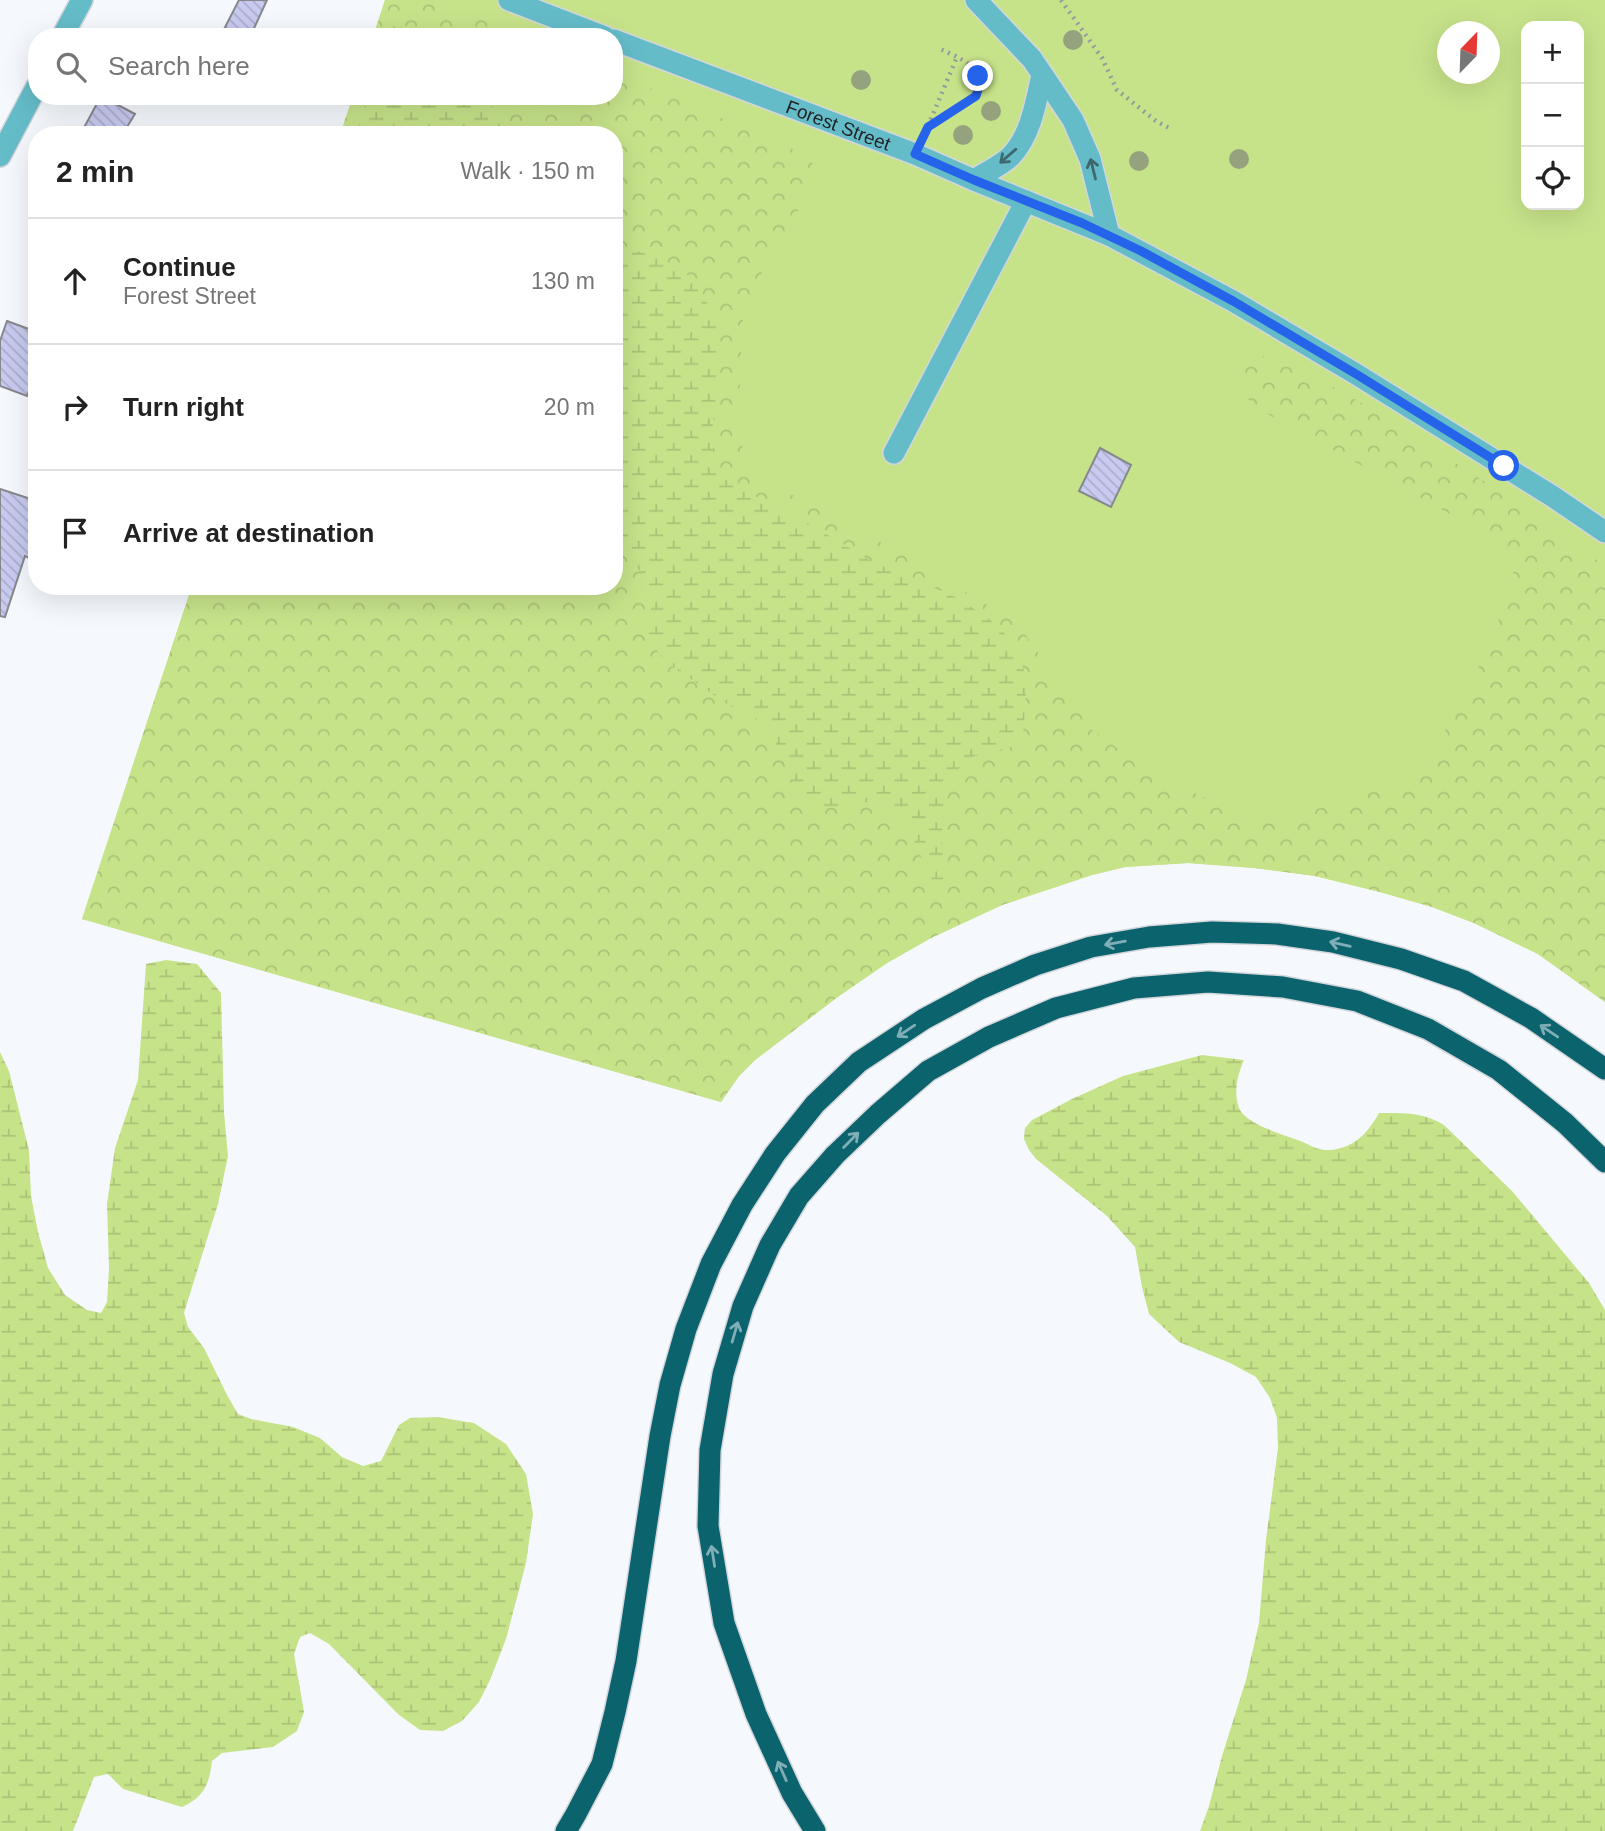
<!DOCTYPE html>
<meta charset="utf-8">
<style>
body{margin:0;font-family:Helvetica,sans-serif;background:#f2f2f2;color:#222}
.controls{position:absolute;right:21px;top:21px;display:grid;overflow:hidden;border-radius:14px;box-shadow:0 7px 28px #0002}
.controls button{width:63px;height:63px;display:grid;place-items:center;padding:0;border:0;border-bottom:2px solid #e0e0e0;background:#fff;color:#222;font:35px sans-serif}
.compass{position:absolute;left:1437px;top:21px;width:63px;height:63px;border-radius:50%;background:#fff;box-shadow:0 7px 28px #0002;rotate:23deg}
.stop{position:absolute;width:21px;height:21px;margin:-16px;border:5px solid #2563eb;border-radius:50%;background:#fff}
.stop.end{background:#2563eb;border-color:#fff;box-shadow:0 2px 7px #0008}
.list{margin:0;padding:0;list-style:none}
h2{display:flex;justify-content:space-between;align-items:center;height:91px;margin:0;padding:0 28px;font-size:30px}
h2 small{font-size:23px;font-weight:400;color:#767676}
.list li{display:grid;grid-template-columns:46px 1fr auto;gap:21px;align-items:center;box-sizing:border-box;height:126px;padding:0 28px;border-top:2px solid #e0e0e0}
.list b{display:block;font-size:26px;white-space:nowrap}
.list p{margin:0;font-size:23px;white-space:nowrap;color:#767676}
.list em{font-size:23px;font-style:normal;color:#767676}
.icon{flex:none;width:38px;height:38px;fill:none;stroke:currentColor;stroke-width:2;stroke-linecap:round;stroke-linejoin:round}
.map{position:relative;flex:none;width:1605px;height:1831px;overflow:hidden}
.search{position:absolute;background:#fff;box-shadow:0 7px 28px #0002;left:28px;top:28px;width:595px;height:77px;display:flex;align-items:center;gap:18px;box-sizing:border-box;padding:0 24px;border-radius:28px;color:#767676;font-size:26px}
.panel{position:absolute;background:#fff;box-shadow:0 7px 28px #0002;left:28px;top:126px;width:595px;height:469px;border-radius:28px}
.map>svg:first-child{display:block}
</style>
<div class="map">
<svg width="1605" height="1831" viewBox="0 0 1605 1831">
<defs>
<pattern id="forest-crowns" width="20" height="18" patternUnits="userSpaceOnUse" patternTransform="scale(1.75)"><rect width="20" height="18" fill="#c7e38a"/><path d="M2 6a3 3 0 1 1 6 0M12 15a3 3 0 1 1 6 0" fill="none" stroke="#abc277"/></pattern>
<pattern id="wetland-marsh" width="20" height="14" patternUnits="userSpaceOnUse" patternTransform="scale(1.75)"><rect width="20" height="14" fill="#c7e38a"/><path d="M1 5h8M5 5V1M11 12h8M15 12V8" fill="none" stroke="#abc277"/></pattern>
<pattern id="building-back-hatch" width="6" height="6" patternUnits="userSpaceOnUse" patternTransform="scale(1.75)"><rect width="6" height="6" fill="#c8caf0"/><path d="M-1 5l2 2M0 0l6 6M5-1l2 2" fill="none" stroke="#acadce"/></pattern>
</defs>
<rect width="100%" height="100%" fill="#f5f9fd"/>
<path fill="#c7e38a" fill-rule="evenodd" d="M 385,0 L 1605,0 L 1605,1002 L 1538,954 L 1474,923 L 1432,907 L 1380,892 L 1315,876 L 1254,868 L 1188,863 L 1125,867 L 1092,875 L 1002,905 L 931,938 L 887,963 L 839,996 L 755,1060 L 739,1076 L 721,1102 L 82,919 L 192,586 L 614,586 L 614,135 L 340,135 L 353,96 L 614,96 L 614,37 L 373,37 ZM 1526,26 L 1579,26 L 1579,205 L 1526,205 ZM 1448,32 L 1490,32 L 1490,74 L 1448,74 Z"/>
<path fill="url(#forest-crowns)" d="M 385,0 L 431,0 L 525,37 L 434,37 L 417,29 L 386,34 L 387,37 L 373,37 Z
M 614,73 L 767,137 L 809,157 L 816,171 L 799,209 L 759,278 L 744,310 L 741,338 L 741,371 L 736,428 L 746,457 L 762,479 L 903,554 L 1017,623 L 1057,679 L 1090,728 L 1153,775 L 1242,814 L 1272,819 L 1329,806 L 1413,778 L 1435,750 L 1491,642 L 1512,581 L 1515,560 L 1499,541 L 1253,406 L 1230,370 L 1245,351 L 1293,364 L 1372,409 L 1533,513 L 1605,566 L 1605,1002 L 1538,954 L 1474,923 L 1432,907 L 1380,892 L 1315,876 L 1254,868 L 1188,863 L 1125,867 L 1092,875 L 1002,905 L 931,938 L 887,963 L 839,996 L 755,1060 L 739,1076 L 721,1102 L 82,919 L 192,586 L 614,586 L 614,540 L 636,565 L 649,587 L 651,608 L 646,630 L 658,652 L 669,664 L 686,677 L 730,706 L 754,716 L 765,727 L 783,754 L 790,778 L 864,803 L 875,801 L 894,812 L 908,827 L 932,880 L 940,892 L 945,879 L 941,841 L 945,794 L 956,772 L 967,758 L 1014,746 L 1014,644 L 999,627 L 984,615 L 955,597 L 871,561 L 801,519 L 730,484 L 717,469 L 713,453 L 712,432 L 719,370 L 646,254 L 614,244 L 614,135 L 504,135 L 488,96 L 614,96 Z
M 353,96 L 368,96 L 356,135 L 340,135 Z"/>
<path fill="url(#wetland-marsh)" d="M 396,24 L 417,29 L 434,37 L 387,37 L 386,34 Z
M 368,96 L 488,96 L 504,135 L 356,135 Z
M 614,244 L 646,254 L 685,272 L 703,295 L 717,323 L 719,370 L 712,432 L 713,453 L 717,469 L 730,484 L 801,519 L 871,561 L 955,597 L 984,615 L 999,627 L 1014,644 L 1023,664 L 1026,694 L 1023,735 L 1014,746 L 968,758 L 956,772 L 945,794 L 941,841 L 945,879 L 939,893 L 932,880 L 908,827 L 894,812 L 875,801 L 822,809 L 812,804 L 802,796 L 790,778 L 783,754 L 765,727 L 754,716 L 730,706 L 669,664 L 650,642 L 646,629 L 651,608 L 649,587 L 636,565 L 614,540 Z
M 166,960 L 197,964 L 221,993 L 224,1112 L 228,1156 L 218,1204 L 184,1313 L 188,1327 L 204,1348 L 227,1395 L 238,1414 L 251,1419 L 293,1427 L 320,1438 L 342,1457 L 363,1466 L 381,1461 L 399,1425 L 410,1418 L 437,1417 L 474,1423 L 506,1444 L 526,1474 L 533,1514 L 526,1563 L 506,1639 L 490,1680 L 479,1702 L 462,1721 L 443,1731 L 420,1730 L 399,1715 L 329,1644 L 310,1633 L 300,1637 L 294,1654 L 304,1712 L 297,1731 L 273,1747 L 222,1753 L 212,1761 C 209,1785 204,1797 182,1807 L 123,1789 L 108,1774 L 94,1777 L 73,1831 L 0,1831 L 0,1052 L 9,1071 L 29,1150 L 31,1196 L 38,1232 L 48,1268 L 65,1295 L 87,1310 L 101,1313 L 107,1302 L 109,1268 L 107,1204 L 115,1148 L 138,1080 L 146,964 Z
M 1202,1055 L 1244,1060 C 1238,1073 1233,1093 1239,1108 C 1247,1126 1287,1135 1305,1143 C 1310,1145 1314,1148 1320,1149 C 1325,1151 1335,1150 1341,1148 C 1359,1143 1370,1129 1379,1113 C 1402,1113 1424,1112 1444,1125 L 1512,1191 L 1589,1283 L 1605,1310 L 1605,1831 L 1200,1831 L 1209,1806 L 1222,1756 L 1246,1680 L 1259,1623 L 1266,1540 L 1278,1448 L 1277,1418 L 1270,1398 L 1256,1377 L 1230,1363 L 1179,1342 L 1149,1314 L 1142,1287 L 1135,1247 L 1107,1216 L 1036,1159 L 1029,1150 L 1024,1139 L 1025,1128 L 1032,1120 L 1072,1099 L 1123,1076 Z"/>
<path fill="url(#building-back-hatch)" stroke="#87888c" stroke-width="2" d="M 239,0 L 267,0 L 250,37 L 220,37 Z
M 101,96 L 135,114 L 122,135 L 80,135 Z
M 7,321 L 37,332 L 37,369 L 27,396 L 0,386 L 0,341 Z
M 1100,448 L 1131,465 L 1111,507 L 1079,491 Z
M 0,489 L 37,501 L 37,541 L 31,559 L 25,556 L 5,617 L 0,616 Z"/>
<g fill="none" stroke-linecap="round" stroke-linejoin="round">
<g stroke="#d3d6da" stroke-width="24">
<g id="minor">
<path d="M 509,0 L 605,37"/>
<path d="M 976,0 L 1032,59 L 1073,120 L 1090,159 L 1109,235"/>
<path d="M 62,37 L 82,0"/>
<path id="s1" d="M 614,40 L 915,154 L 974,180 L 1109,235 L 1233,301 L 1356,374 L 1552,496 L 1605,532"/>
<path d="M 0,156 L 37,86"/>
<path d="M 974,180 C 986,172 1001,166 1011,156 C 1031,135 1036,102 1042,75"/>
<path d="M 894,453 L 1026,201"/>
</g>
</g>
<g stroke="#d3d6da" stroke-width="24">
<path id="highway" d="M 566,1831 L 576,1814 L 602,1764 L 615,1712 L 626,1661 L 660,1436 L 670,1385 L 686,1329 L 711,1264 L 742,1205 L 775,1154 L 815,1104 L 859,1062 L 924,1019 L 982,988 L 1035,965 L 1091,947 L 1149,937 L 1212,932 L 1277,934 L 1333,942 L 1401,959 L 1464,981 L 1531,1018 L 1605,1069
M 815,1831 L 792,1793 L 756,1714 L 724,1623 L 708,1526 L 710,1450 L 723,1374 L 743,1306 L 770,1245 L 799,1196 L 835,1155 L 878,1114 L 928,1071 L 989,1037 L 1056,1008 L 1134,988 L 1208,982 L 1283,987 L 1357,1001 L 1428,1029 L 1499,1070 L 1565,1123 L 1605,1162"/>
</g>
<path stroke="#979a9d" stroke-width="4.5" stroke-dasharray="2 5" stroke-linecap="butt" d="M 1061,0 L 1102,58 L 1117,90 L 1156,121 L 1171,129
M 928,126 L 957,57
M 926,131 L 928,127 L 976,96 C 989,69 960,58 940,49"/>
<use href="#minor" stroke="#65bcc9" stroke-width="21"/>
<use href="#highway" stroke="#0b636e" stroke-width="21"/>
</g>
<g fill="#96a27d">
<circle cx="1073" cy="40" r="10"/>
<circle cx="861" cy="80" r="10"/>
<circle cx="991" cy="111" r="10"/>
<circle cx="963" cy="135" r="10"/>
<circle cx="1239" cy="159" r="10"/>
<circle cx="1139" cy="161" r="10"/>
</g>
<defs><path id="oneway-shaft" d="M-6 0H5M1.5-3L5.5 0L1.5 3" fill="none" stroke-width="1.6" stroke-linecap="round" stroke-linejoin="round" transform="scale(1.75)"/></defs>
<g stroke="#3f676e">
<use href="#oneway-shaft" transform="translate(1008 156) rotate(139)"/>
<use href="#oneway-shaft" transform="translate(1093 169) rotate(-104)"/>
</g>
<g stroke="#80aeb6">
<use href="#oneway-shaft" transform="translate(1115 943) rotate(170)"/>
<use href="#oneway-shaft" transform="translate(1340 944) rotate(-167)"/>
<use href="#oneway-shaft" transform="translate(906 1031) rotate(146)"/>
<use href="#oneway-shaft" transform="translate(1549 1031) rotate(-146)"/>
<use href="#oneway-shaft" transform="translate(851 1140) rotate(-45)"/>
<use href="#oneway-shaft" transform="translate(735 1332) rotate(-74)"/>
<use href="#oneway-shaft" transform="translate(713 1556) rotate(-99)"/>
<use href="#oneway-shaft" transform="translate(782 1771) rotate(-114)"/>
</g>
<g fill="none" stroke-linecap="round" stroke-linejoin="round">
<path stroke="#2563eb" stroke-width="9" d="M 978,76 L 980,83 L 976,96 L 928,127 L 915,154 L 974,180 L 1082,223 L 1141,251 L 1233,301 L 1356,374 L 1504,466"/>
</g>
<g text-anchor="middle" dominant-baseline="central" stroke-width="5" stroke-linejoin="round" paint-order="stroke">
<g font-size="19" fill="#202123" stroke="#f5f9fd">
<text stroke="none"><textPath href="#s1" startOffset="240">Forest Street</textPath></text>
</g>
</g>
</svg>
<div class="controls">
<button>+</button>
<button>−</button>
<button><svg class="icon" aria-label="locate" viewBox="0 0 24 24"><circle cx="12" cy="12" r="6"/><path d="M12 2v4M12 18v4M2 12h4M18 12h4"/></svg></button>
</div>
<svg class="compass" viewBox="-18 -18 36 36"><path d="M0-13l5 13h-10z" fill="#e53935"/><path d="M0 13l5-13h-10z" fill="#767676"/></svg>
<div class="stop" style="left:1504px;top:466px"></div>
<div class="stop end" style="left:978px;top:76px"></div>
<div class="search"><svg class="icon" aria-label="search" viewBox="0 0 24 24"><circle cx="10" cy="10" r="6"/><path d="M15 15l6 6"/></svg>Search here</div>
<section class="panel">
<h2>2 min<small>Walk · 150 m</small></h2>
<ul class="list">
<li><svg class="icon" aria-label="ahead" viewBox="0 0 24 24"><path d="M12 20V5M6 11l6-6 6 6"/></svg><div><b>Continue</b><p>Forest Street</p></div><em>130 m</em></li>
<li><svg class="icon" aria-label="right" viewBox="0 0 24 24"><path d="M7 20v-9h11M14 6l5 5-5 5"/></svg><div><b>Turn right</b></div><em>20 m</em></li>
<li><svg class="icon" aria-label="arrive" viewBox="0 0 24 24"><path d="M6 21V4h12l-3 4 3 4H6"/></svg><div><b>Arrive at destination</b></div></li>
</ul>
</section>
</div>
